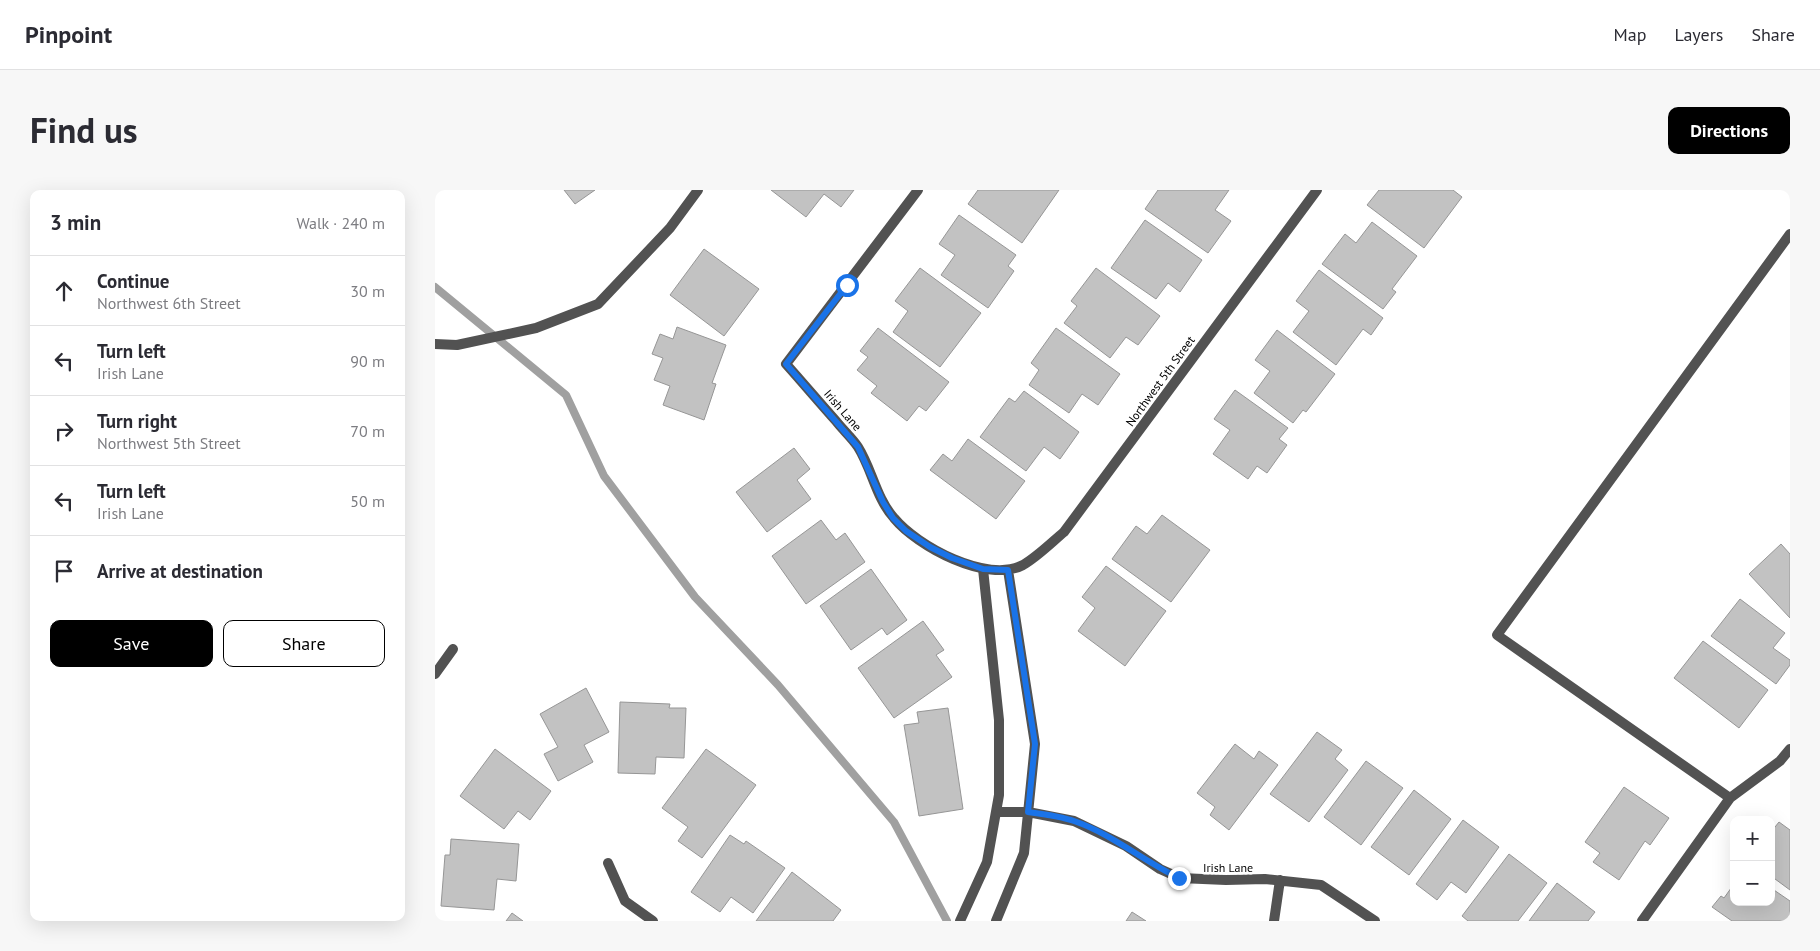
<!DOCTYPE html>
<meta charset="utf-8">
<style>
body{margin:0;font-family:"PT Sans",sans-serif;background:#f7f7f7;color:#2b2b33}
.controls{position:absolute;right:15px;bottom:15px;display:grid;overflow:hidden;border-radius:10px;box-shadow:0 5px 20px #0002}
.controls button{width:45px;height:45px;display:grid;place-items:center;padding:0;border:0;border-bottom:1px solid #e1e1e2;background:#fff;color:#2b2b33;font:25px sans-serif}
.stop{position:absolute;width:15px;height:15px;margin:-11px;border:4px solid #1a73e8;border-radius:50%;background:#fff}
.stop.end{background:#1a73e8;border-color:#fff;box-shadow:0 1px 5px #0008}
.list{margin:0;padding:0;list-style:none}
h2{display:flex;justify-content:space-between;align-items:center;height:65px;margin:0;padding:0 20px;font-size:21px}
h2 small{font-size:16px;font-weight:400;color:#7c7c81}
.list li{display:grid;grid-template-columns:32px 1fr auto;gap:15px;align-items:center;box-sizing:border-box;height:70px;padding:0 20px;border-top:1px solid #e1e1e2}
.list b{display:block;font-size:19px;white-space:nowrap}
.list p{margin:0;font-size:16px;white-space:nowrap;color:#7c7c81}
.list em{font-size:16px;font-style:normal;color:#7c7c81}
.actions{display:flex;gap:10px;padding:15px 20px}
.actions a{flex:1;padding:11px 0;border:1px solid #000;border-radius:10px;text-align:center;font-size:18px;color:#000}
.actions .main{background:#000;color:#fff}
.icon{flex:none;width:28px;height:28px;fill:none;stroke:currentColor;stroke-width:2;stroke-linecap:round;stroke-linejoin:round}
.map{position:relative;flex:none;width:1355px;height:731px;overflow:hidden;border-radius:10px}
header{display:flex;align-items:center;gap:30px;box-sizing:border-box;height:70px;padding:0 25px;background:#fff;border-bottom:1px solid #e1e1e2}
header strong{font-size:24px}
nav{display:flex;gap:28px;margin-inline-start:auto;font-size:18px}
.intro{display:flex;align-items:center;justify-content:space-between;box-sizing:border-box;height:120px;padding:0 30px}
h1{margin:0;font-size:35px}
.button{padding:12px 22px;border-radius:10px;background:#000;color:#fff;font-size:18px;font-weight:700}
main{display:flex;gap:30px;padding:0 30px}
aside{flex:1;background:#fff;border-radius:10px;box-shadow:0 5px 20px #0002}
.map>svg:first-child{display:block}
</style>
<header>
<strong>Pinpoint</strong>
<nav><a>Map</a><a>Layers</a><a>Share</a></nav>
</header>
<div class="intro"><h1>Find us</h1><a class="button">Directions</a></div>
<main>
<aside>
<h2>3 min<small>Walk · 240 m</small></h2>
<ul class="list">
<li><svg class="icon" aria-label="ahead" viewBox="0 0 24 24"><path d="M12 20V5M6 11l6-6 6 6"/></svg><div><b>Continue</b><p>Northwest 6th Street</p></div><em>30 m</em></li>
<li><svg class="icon" aria-label="left" viewBox="0 0 24 24"><path d="M17 20v-9H6M10 6l-5 5 5 5"/></svg><div><b>Turn left</b><p>Irish Lane</p></div><em>90 m</em></li>
<li><svg class="icon" aria-label="right" viewBox="0 0 24 24"><path d="M7 20v-9h11M14 6l5 5-5 5"/></svg><div><b>Turn right</b><p>Northwest 5th Street</p></div><em>70 m</em></li>
<li><svg class="icon" aria-label="left" viewBox="0 0 24 24"><path d="M17 20v-9H6M10 6l-5 5 5 5"/></svg><div><b>Turn left</b><p>Irish Lane</p></div><em>50 m</em></li>
<li><svg class="icon" aria-label="arrive" viewBox="0 0 24 24"><path d="M6 21V4h12l-3 4 3 4H6"/></svg><div><b>Arrive at destination</b></div></li>
</ul>
<div class="actions"><a class="main">Save</a><a>Share</a></div>
</aside>
<div class="map">
<svg width="1355" height="731" viewBox="0 0 1355 731">
<rect width="100%" height="100%" fill="#fff"/>
<g fill="none" stroke-linecap="round" stroke-linejoin="round">
<path stroke="#a0a0a0" stroke-width="8" d="M 0,97 L 131,205 L 169,286 L 260,407 L 343,495 L 459,632 L 512,731"/>
</g>
<path fill="#c2c2c2" stroke="#969696" d="M 129,0 L 160,0 L 140,14 Z
M 336,0 L 419,0 L 406,17 L 389,4 L 371,27 Z
M 543,0 L 624,0 L 587,53 L 533,14 Z
M 723,0 L 794,0 L 780,20 L 796,31 L 773,63 L 710,19 Z
M 944,0 L 1018,0 L 1027,7 L 989,58 L 932,15 Z
M 524,25 L 581,65 L 573,76 L 579,81 L 553,118 L 506,85 L 520,65 L 504,54 Z
M 710,30 L 767,70 L 745,102 L 733,93 L 721,109 L 676,78 Z
M 937,32 L 982,66 L 957,99 L 961,102 L 948,119 L 887,74 L 910,44 L 921,53 Z
M 269,59 L 324,99 L 289,146 L 235,105 Z
M 485,78 L 546,123 L 505,177 L 458,142 L 473,121 L 460,111 Z
M 661,78 L 725,126 L 703,155 L 691,147 L 675,168 L 629,133 L 642,116 L 636,111 Z
M 884,80 L 948,128 L 936,145 L 928,139 L 901,175 L 858,142 L 874,121 L 861,111 Z
M 242,137 L 291,155 L 277,193 L 281,194 L 269,230 L 228,215 L 235,196 L 219,190 L 228,168 L 217,164 L 225,144 L 238,149 Z
M 443,138 L 514,192 L 491,221 L 484,216 L 472,231 L 436,203 L 442,196 L 422,180 L 433,167 L 425,161 Z
M 621,138 L 685,184 L 663,215 L 647,204 L 634,223 L 594,195 L 604,180 L 596,173 Z
M 842,140 L 900,184 L 871,222 L 868,220 L 858,233 L 819,203 L 835,181 L 820,170 Z
M 800,200 L 853,238 L 844,249 L 852,255 L 832,283 L 822,276 L 813,289 L 778,264 L 795,240 L 779,229 Z
M 589,201 L 644,242 L 625,269 L 609,257 L 591,281 L 545,247 L 574,208 L 580,212 Z
M 533,249 L 590,291 L 561,329 L 495,280 L 508,264 L 517,271 Z
M 359,258 L 375,279 L 362,290 L 376,309 L 332,342 L 301,302 Z
M 727,325 L 775,360 L 736,412 L 677,369 L 701,336 L 712,344 Z
M 386,330 L 401,350 L 410,343 L 430,372 L 371,414 L 337,366 Z
M 1346,354 L 1355,364 L 1355,428 L 1314,384 Z
M 671,376 L 731,421 L 690,476 L 643,441 L 660,418 L 647,407 Z
M 436,379 L 472,430 L 452,445 L 447,438 L 416,460 L 385,416 Z
M 1305,409 L 1350,443 L 1338,458 L 1355,470 L 1355,475 L 1341,494 L 1276,446 Z
M 488,431 L 509,460 L 501,465 L 517,487 L 459,528 L 423,478 Z
M 1268,451 L 1333,500 L 1304,538 L 1239,488 Z
M 151,498 L 174,542 L 149,555 L 158,572 L 123,591 L 109,564 L 123,557 L 105,524 Z
M 185,512 L 235,514 L 234,518 L 251,518 L 249,568 L 221,567 L 220,584 L 183,583 Z
M 513,518 L 528,619 L 484,626 L 469,535 L 484,533 L 482,522 Z
M 882,542 L 907,560 L 900,569 L 913,580 L 874,632 L 835,604 Z
M 800,554 L 819,569 L 824,561 L 843,575 L 794,640 L 775,625 L 780,617 L 762,603 Z
M 60,559 L 116,601 L 95,630 L 83,621 L 69,639 L 25,606 Z
M 271,559 L 321,595 L 267,668 L 243,651 L 253,637 L 227,618 Z
M 931,571 L 968,598 L 926,655 L 889,627 Z
M 1189,597 L 1234,628 L 1215,655 L 1210,651 L 1184,690 L 1158,672 L 1165,663 L 1150,652 Z
M 979,600 L 1016,629 L 974,685 L 936,657 Z
M 1028,630 L 1064,657 L 1031,703 L 1016,692 L 1002,710 L 981,694 Z
M 1344,632 L 1355,640 L 1355,700 L 1336,686 L 1336,642 Z
M 295,645 L 309,654 L 311,651 L 350,678 L 318,723 L 296,707 L 285,722 L 256,702 Z
M 16,649 L 84,654 L 81,691 L 62,689 L 59,720 L 6,716 L 10,665 L 15,665 Z
M 1074,664 L 1112,693 L 1083,731 L 1033,731 L 1027,726 Z
M 357,682 L 406,720 L 398,731 L 321,731 Z
M 1122,693 L 1160,722 L 1153,731 L 1094,731 Z
M 1299,694 L 1299,712 L 1336,712 L 1336,698 L 1355,711 L 1355,731 L 1297,731 L 1277,717 L 1286,706 L 1289,708 Z
M 697,722 L 711,731 L 691,731 Z
M 77,723 L 88,731 L 71,731 Z"/>
<g fill="none" stroke-linecap="round" stroke-linejoin="round">
<path stroke="#525252" stroke-width="10" d="M 0,154 L 22,155 L 101,138 L 163,114 L 235,38 L 263,0"/>
<path stroke="#525252" stroke-width="10" d="M 483,0 L 351,174 C 368,193 384,212 401,231 C 408,240 417,248 423,257 C 437,279 441,308 459,328 C 482,356 552,394 588,375 C 602,367 616,353 629,342 L 882,0
M 0,484 L 18,459
M 1295,608 L 1062,445 L 1355,44
M 561,622 L 593,622 L 639,631 L 691,656 L 725,679 L 745,688 L 791,690 L 830,689 L 886,695 L 940,731
M 173,673 L 190,711 L 218,731
M 525,731 L 552,672 L 564,605 L 564,530 L 548,379
M 561,731 L 589,663 L 600,554 L 573,380
M 839,731 L 845,690
M 1207,731 L 1295,608 L 1345,571 L 1355,559"/>
</g>
<g fill="none" stroke-linecap="round" stroke-linejoin="round">
<path stroke="#1a73e8" stroke-width="6" d="M 412,95 L 351,174 L 423,257 L 448,312 L 458,328 L 471,341 L 495,357 L 517,368 L 548,379 L 573,380 L 600,554 L 593,622 C 608,624 625,626 639,631 C 677,644 708,671 744,688"/>
</g>
<g text-anchor="middle" dominant-baseline="central" stroke-width="5" stroke-linejoin="round" paint-order="stroke">
<g font-size="12" fill="#000" stroke="#fff">
<text transform="translate(725 191) rotate(-54)">Northwest 5th Street</text>
<text transform="translate(408 220) rotate(49)">Irish Lane</text>
<text x="793" y="677">Irish Lane</text>
</g>
</g>
</svg>
<div class="controls">
<button>+</button>
<button>−</button>
</div>
<div class="stop" style="left:412px;top:95px"></div>
<div class="stop end" style="left:744px;top:688px"></div>
</div>
</main>
